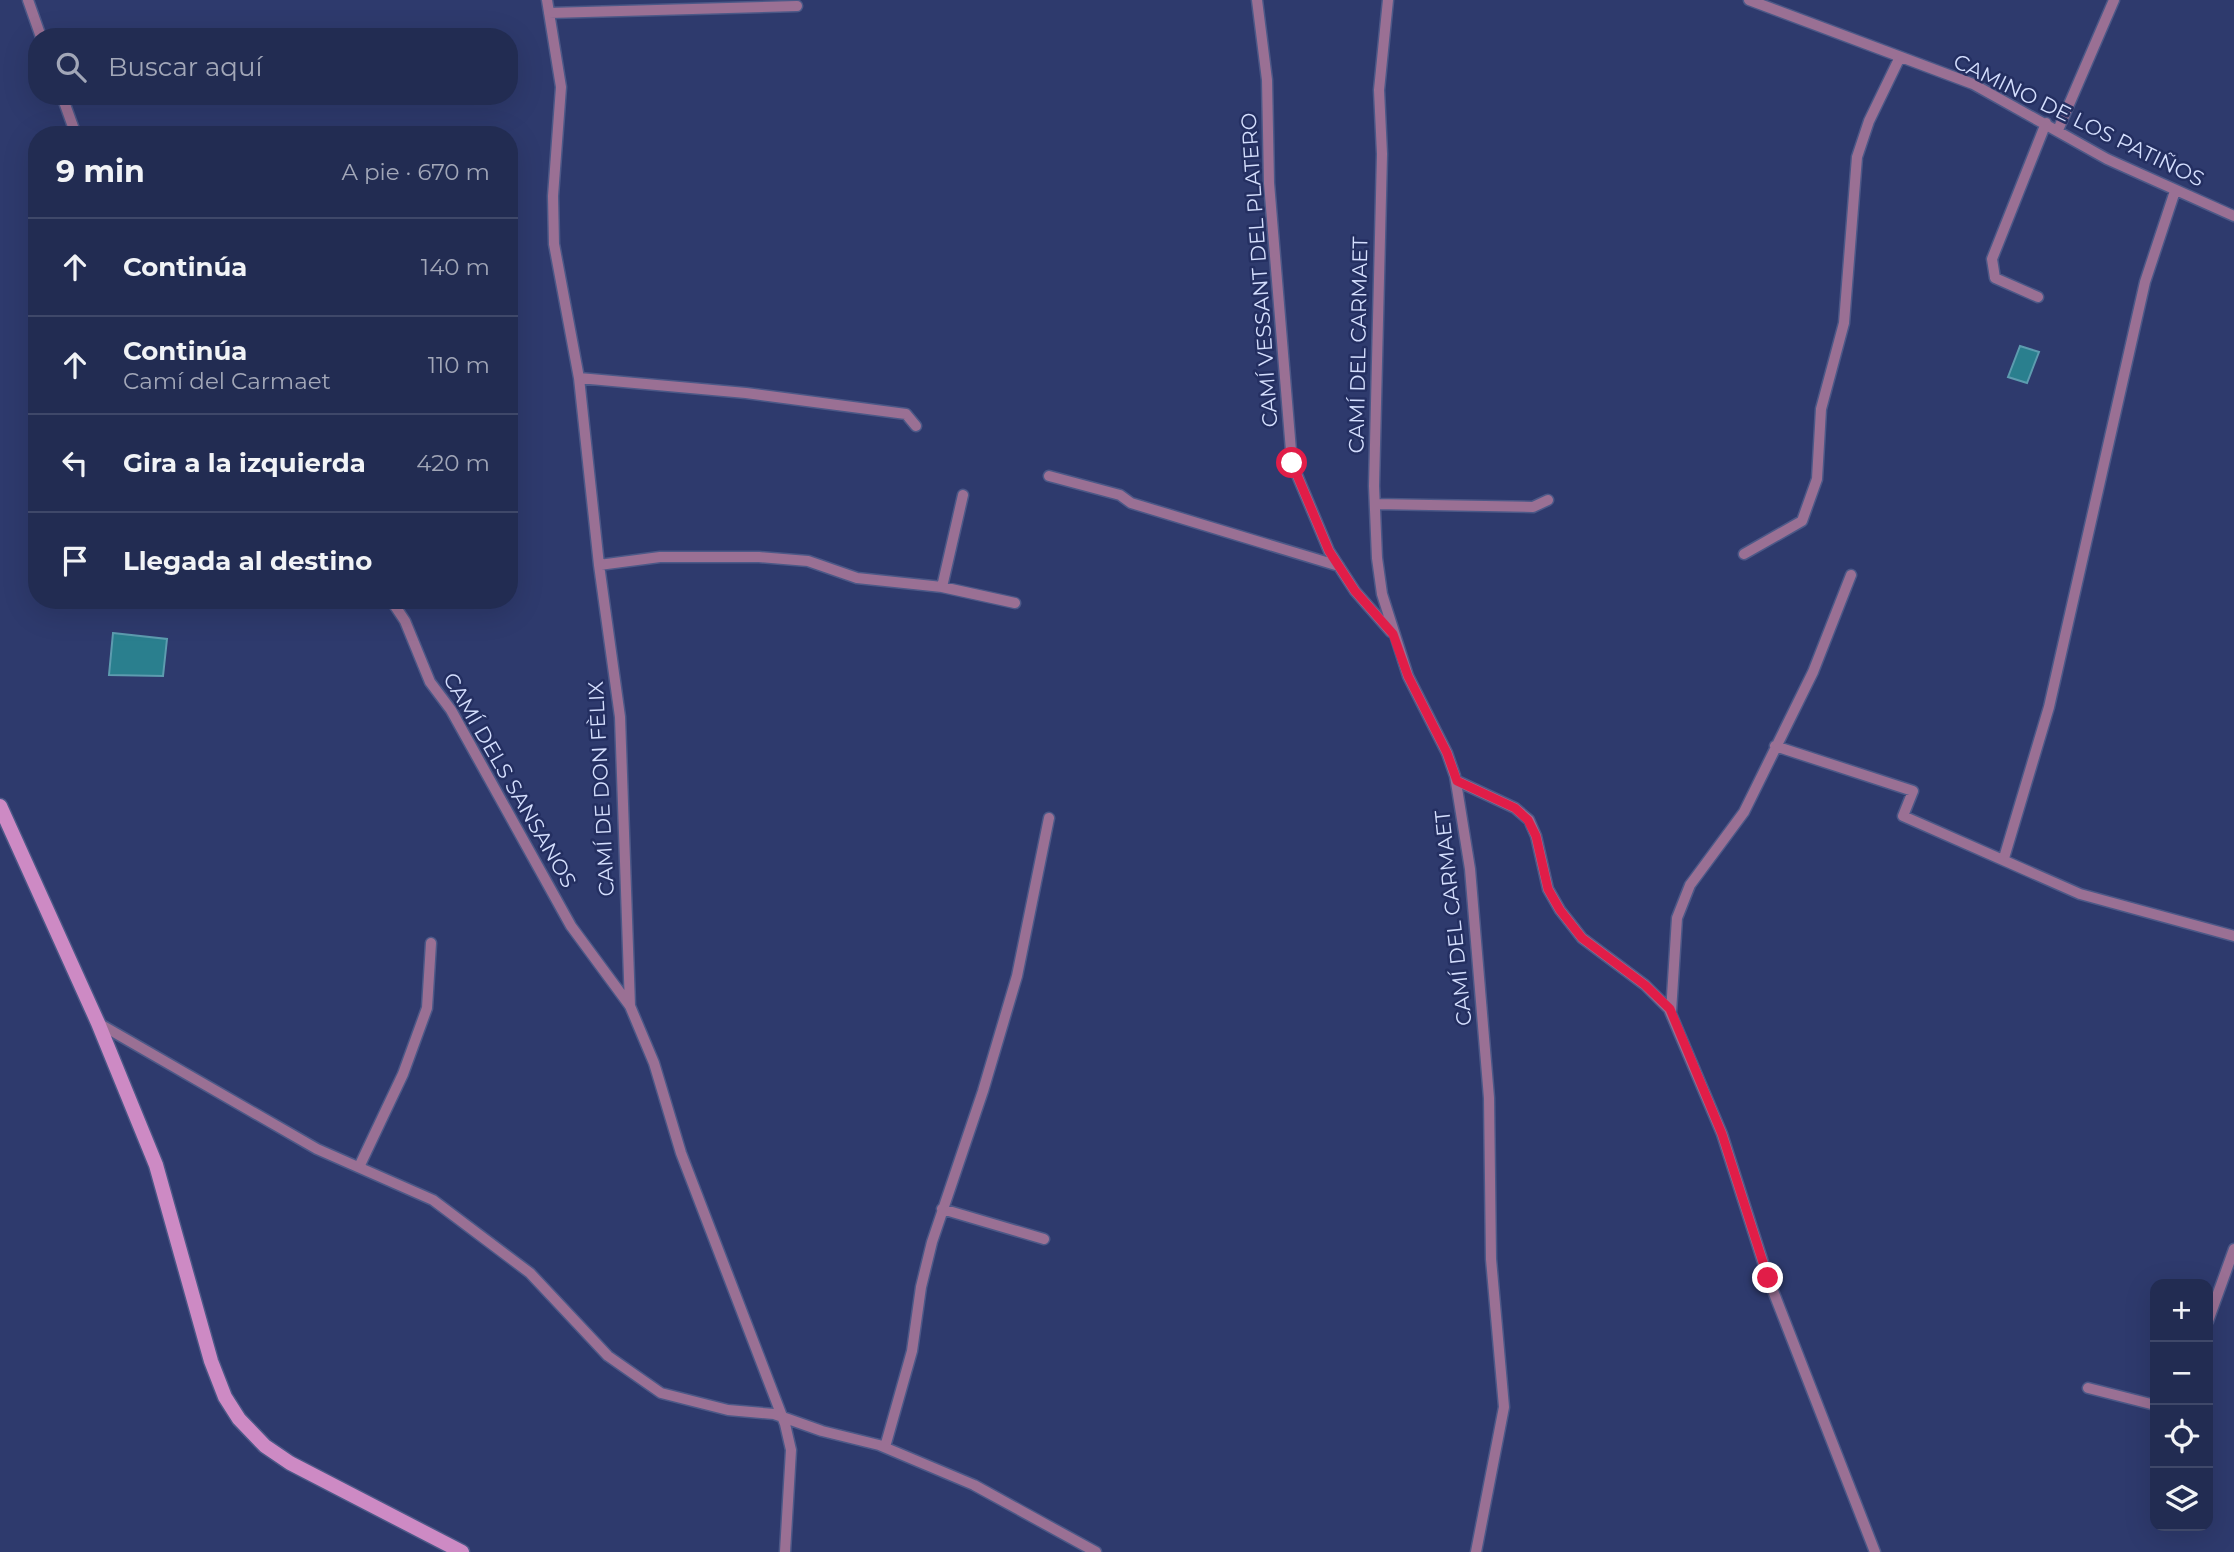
<!DOCTYPE html>
<html lang="es">
<meta charset="utf-8">
<style>
body{margin:0;font-family:Montserrat,sans-serif;background:#2e385c;color:#f1f3f6}
.controls{position:absolute;right:21px;bottom:21px;display:grid;overflow:hidden;border-radius:14px;box-shadow:0 7px 28px #0002}
.controls button{width:63px;height:63px;display:grid;place-items:center;padding:0;border:0;border-bottom:2px solid #3f4869;background:#222c52;color:#f1f3f6;font:35px sans-serif}
.stop{position:absolute;width:21px;height:21px;margin:-16px;border:5px solid #e11d48;border-radius:50%;background:#fff}
.stop.end{background:#e11d48;border-color:#fff;box-shadow:0 2px 7px #0008}
.list{margin:0;padding:0;list-style:none}
h2{display:flex;justify-content:space-between;align-items:center;height:91px;margin:0;padding:0 28px;font-size:30px}
h2 small{font-size:23px;font-weight:400;color:#a2a7b8}
.list li{display:grid;grid-template-columns:46px 1fr auto;gap:21px;align-items:center;box-sizing:border-box;height:98px;padding:0 28px;border-top:2px solid #3f4869}
.list b{display:block;font-size:26px;white-space:nowrap}
.list p{margin:0;font-size:23px;white-space:nowrap;color:#a2a7b8}
.list em{font-size:23px;font-style:normal;color:#a2a7b8}
.icon{flex:none;width:38px;height:38px;fill:none;stroke:currentColor;stroke-width:2;stroke-linecap:round;stroke-linejoin:round}
.map{position:relative;flex:none;width:2234px;height:1552px;overflow:hidden}
.search{position:absolute;background:#222c52;box-shadow:0 7px 28px #0002;left:28px;top:28px;width:490px;height:77px;display:flex;align-items:center;gap:18px;box-sizing:border-box;padding:0 24px;border-radius:28px;color:#a2a7b8;font-size:26px}
.panel{position:absolute;background:#222c52;box-shadow:0 7px 28px #0002;left:28px;top:126px;width:490px;height:483px;border-radius:28px}
.map>svg:first-child{display:block}
</style>
<div class="map">
<svg width="2234" height="1552" viewBox="0 0 2234 1552">
<rect width="100%" height="100%" fill="#2e3a6d"/>
<path fill="#2a7f8e" stroke="#5d9caf" stroke-width="2" d="M 2020,346 L 2039,352 L 2027,383 L 2008,377 Z
M 113,633 L 167,639 L 163,676 L 109,675 Z"/>
<g fill="none" stroke-linecap="round" stroke-linejoin="round">
<g stroke="#4c5887" stroke-width="13">
<path id="street" d="M 28,0 L 41,37
M 547,0 L 561,87 L 553,196 L 554,244 L 579,378 L 599,565 L 620,717 L 630,1006 L 654,1063 L 681,1153 L 785,1424 L 791,1450 L 785,1552
M 1257,0 L 1267,80 L 1269,183 L 1292,463 L 1329,551 L 1355,591 L 1391,632
M 1388,0 L 1379,90 L 1382,154 L 1374,486 L 1377,558 L 1382,594 L 1408,676 L 1447,753 L 1455,776 L 1470,869 L 1489,1098 L 1491,1259 L 1504,1407 L 1476,1552
M 1749,0 L 1973,84 L 2107,159 L 2234,216
M 549,13 L 797,6
M 62,96 L 76,135
M 2058,130 L 2114,0
M 2038,297 L 1995,278 L 1992,259 L 2046,123
M 579,378 L 746,393 L 906,414 L 916,426
M 1049,476 L 1120,495 L 1131,503 L 1339,566
M 1375,504 L 1533,507 L 1548,500
M 1744,554 L 1802,521 L 1817,479 L 1821,409 L 1844,323 L 1857,157 L 1869,121 L 1900,57
M 599,565 L 660,557 L 759,557 L 808,561 L 857,578 L 942,587 L 1015,603
M 942,587 L 963,495
M 391,600 L 405,621 L 430,682 L 451,710 L 571,926 L 630,1006
M 1775,746 L 1913,791 L 1903,816 L 2080,894 L 2234,936
M 1457,781 L 1515,808 L 1529,820 L 1536,836 L 1548,889 L 1560,910 L 1582,938 L 1645,985 L 1669,1009 L 1722,1134 L 1768,1278 L 1875,1552
M 2004,858 L 2049,707 L 2145,282 L 2175,191
M 1671,1012 L 1677,918 L 1690,885 L 1744,812 L 1813,672 L 1851,575
M 98,1023 L 317,1149 L 433,1200 L 530,1273 L 608,1356 L 661,1393 L 728,1410 L 774,1414 L 822,1431 L 879,1445 L 974,1485 L 1096,1552
M 359,1167 L 403,1074 L 427,1008 L 431,943
M 942,1209 L 1044,1239
M 2208,1321 L 2234,1249
M 2088,1388 L 2155,1405
M 885,1447 L 912,1351 L 921,1287 L 932,1242 L 983,1091 L 1017,976 L 1049,818"/>
</g>
<g stroke="#4c5887" stroke-width="17">
<path id="secondary" d="M 0,806 L 98,1023 L 156,1165 L 211,1361 L 225,1397 L 239,1419 L 265,1446 L 290,1463 L 462,1552"/>
</g>
<use href="#street" stroke="#9a7094" stroke-width="10"/>
<use href="#secondary" stroke="#cd8ac4" stroke-width="14"/>
</g>
<g fill="none" stroke-linecap="round" stroke-linejoin="round">
<path stroke="#e11d48" stroke-width="9" d="M 1292,463 L 1329,551 L 1355,591 L 1393,634 L 1408,676 L 1447,753 L 1457,781 L 1515,808 L 1528,820 L 1536,836 L 1548,889 L 1560,910 L 1582,938 L 1645,985 L 1670,1009 L 1722,1134 L 1768,1278"/>
</g>
<g text-anchor="middle" dominant-baseline="central" stroke-width="5" stroke-linejoin="round" paint-order="stroke">
<g font-size="21" fill="#d4defd" stroke="#242f61">
<text transform="translate(2079 120) rotate(26)">CAMINO DE LOS PATIÑOS</text>
<text transform="translate(1259 270) rotate(-94)">CAMÍ VESSANT DEL PLATERO</text>
<text transform="translate(1358 345) rotate(-89)">CAMÍ DEL CARMAET</text>
<text transform="translate(510 780) rotate(60)">CAMÍ DELS SANSANOS</text>
<text transform="translate(601 789) rotate(-93)">CAMÍ DE DON FÈLIX</text>
<text transform="translate(1453 918) rotate(-96)">CAMÍ DEL CARMAET</text>
</g>
</g>
</svg>
<div class="controls">
<button>+</button>
<button>−</button>
<button><svg class="icon" aria-label="locate" viewBox="0 0 24 24"><circle cx="12" cy="12" r="6"/><path d="M12 2v4M12 18v4M2 12h4M18 12h4"/></svg></button>
<button><svg class="icon" aria-label="layers" viewBox="0 0 24 24"><path d="M12 4l9 5-9 5-9-5zM3 14l9 5 9-5"/></svg></button>
</div>
<div class="stop" style="left:1292px;top:463px"></div>
<div class="stop end" style="left:1768px;top:1278px"></div>
<div class="search"><svg class="icon" aria-label="search" viewBox="0 0 24 24"><circle cx="10" cy="10" r="6"/><path d="M15 15l6 6"/></svg>Buscar aquí</div>
<section class="panel">
<h2>9 min<small>A pie · 670 m</small></h2>
<ul class="list">
<li><svg class="icon" aria-label="ahead" viewBox="0 0 24 24"><path d="M12 20V5M6 11l6-6 6 6"/></svg><div><b>Continúa</b></div><em>140 m</em></li>
<li><svg class="icon" aria-label="ahead" viewBox="0 0 24 24"><path d="M12 20V5M6 11l6-6 6 6"/></svg><div><b>Continúa</b><p>Camí del Carmaet</p></div><em>110 m</em></li>
<li><svg class="icon" aria-label="left" viewBox="0 0 24 24"><path d="M17 20v-9H6M10 6l-5 5 5 5"/></svg><div><b>Gira a la izquierda</b></div><em>420 m</em></li>
<li><svg class="icon" aria-label="arrive" viewBox="0 0 24 24"><path d="M6 21V4h12l-3 4 3 4H6"/></svg><div><b>Llegada al destino</b></div></li>
</ul>
</section>
</div>
